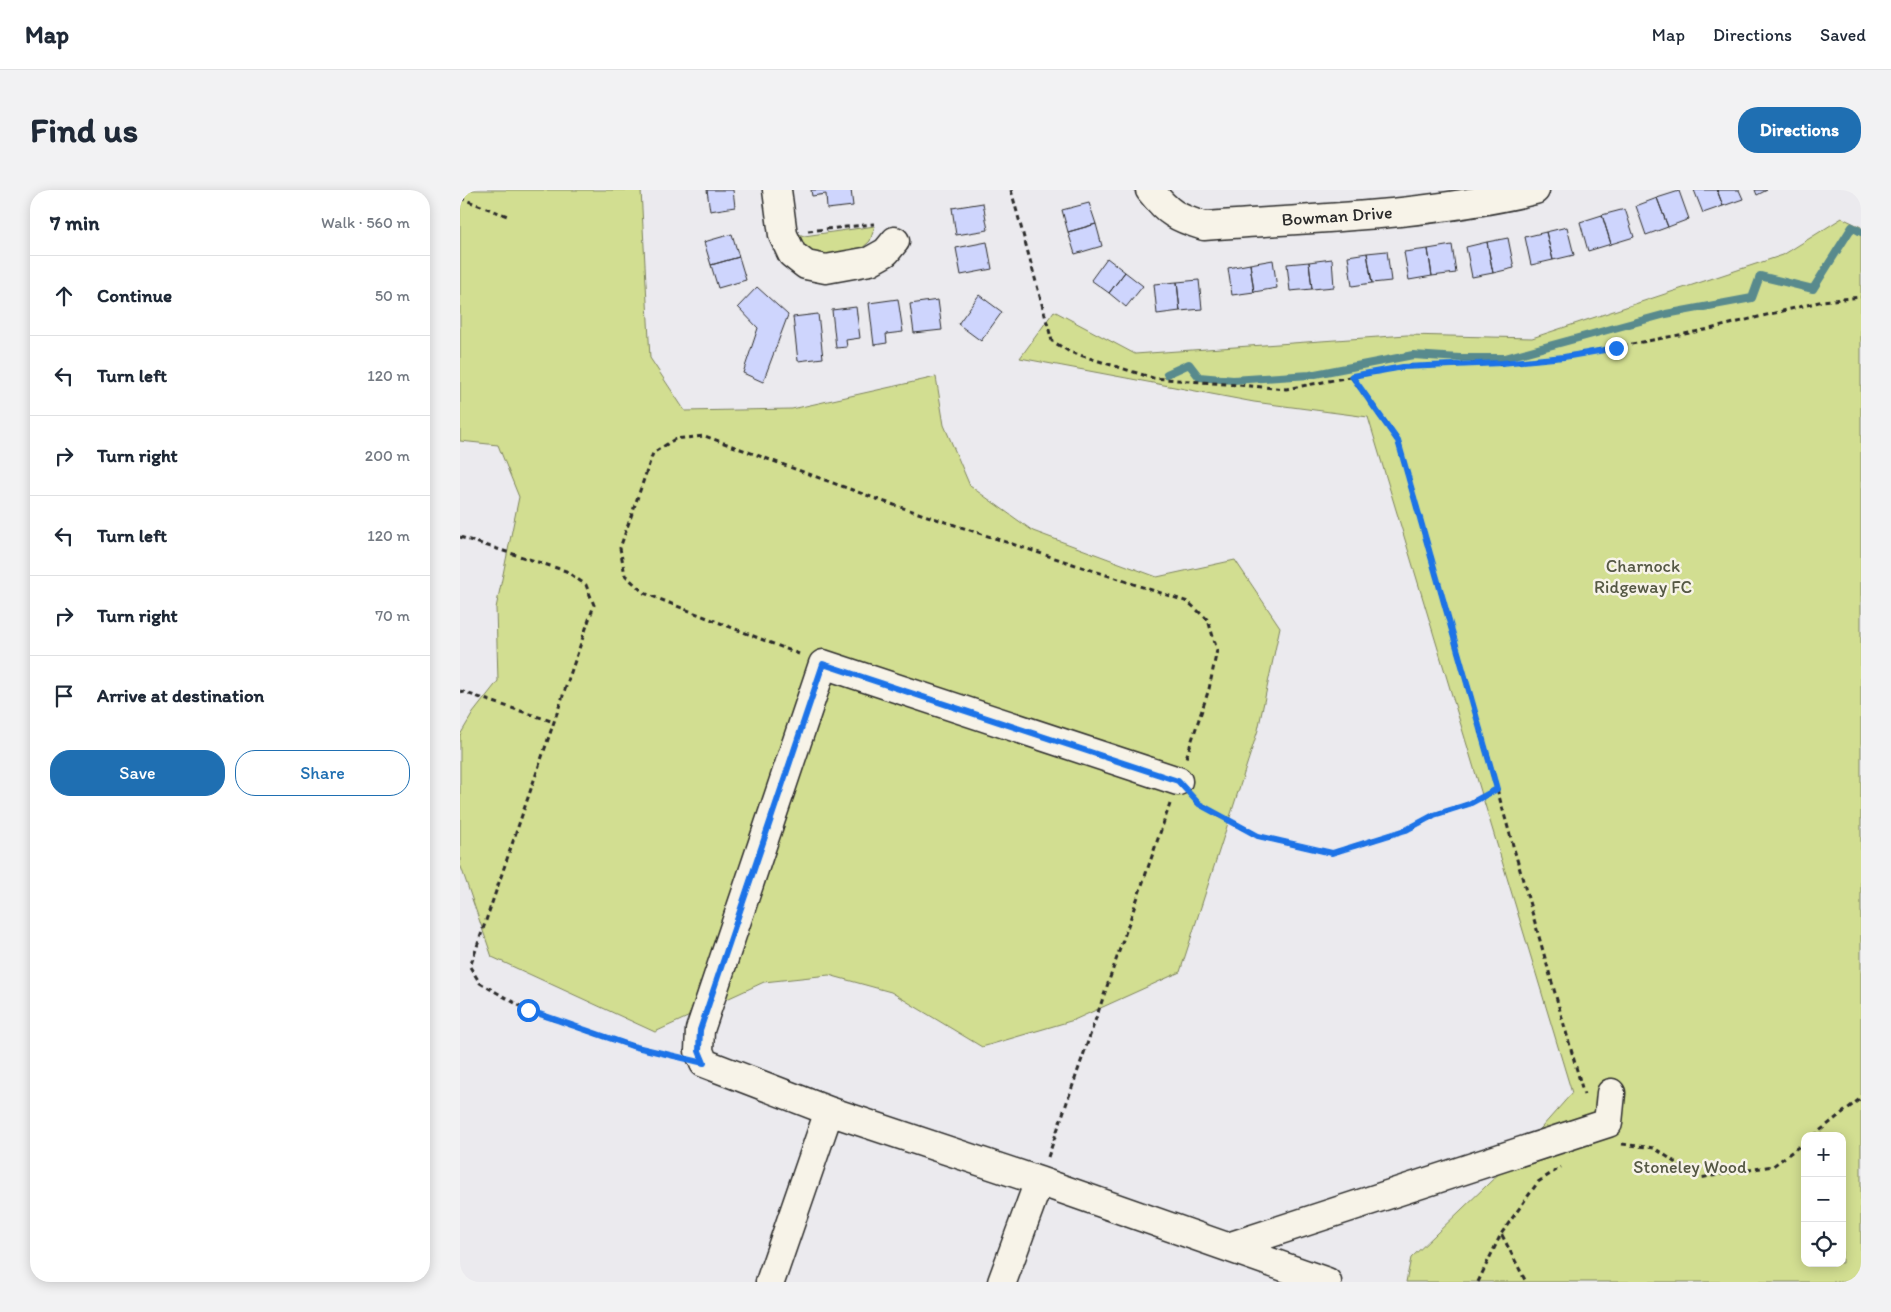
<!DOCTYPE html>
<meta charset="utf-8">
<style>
body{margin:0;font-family:Itim,sans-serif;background:#f2f2f3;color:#1f2937}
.controls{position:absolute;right:15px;bottom:15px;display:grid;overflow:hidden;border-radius:10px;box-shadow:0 2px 12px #0003}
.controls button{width:45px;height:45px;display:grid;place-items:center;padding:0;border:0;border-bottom:1px solid #e0e1e3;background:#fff;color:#1f2937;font:25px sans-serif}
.stop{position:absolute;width:15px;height:15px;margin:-11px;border:4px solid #1a73e8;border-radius:50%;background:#fff}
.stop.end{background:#1a73e8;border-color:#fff;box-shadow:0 1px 5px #0008}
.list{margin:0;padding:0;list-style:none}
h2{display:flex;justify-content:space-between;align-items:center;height:65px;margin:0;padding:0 20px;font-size:21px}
h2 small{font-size:16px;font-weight:400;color:#747a83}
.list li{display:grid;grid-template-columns:32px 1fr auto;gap:15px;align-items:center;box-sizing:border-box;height:80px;padding:0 20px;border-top:1px solid #e0e1e3}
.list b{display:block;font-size:19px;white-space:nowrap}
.list em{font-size:16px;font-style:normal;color:#747a83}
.actions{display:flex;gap:10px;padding:15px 20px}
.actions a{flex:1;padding:11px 0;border:1px solid #1f6fb2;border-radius:20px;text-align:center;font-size:18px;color:#1f6fb2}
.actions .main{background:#1f6fb2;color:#fff}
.icon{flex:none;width:28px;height:28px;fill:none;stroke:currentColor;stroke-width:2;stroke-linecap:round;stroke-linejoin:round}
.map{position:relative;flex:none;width:1401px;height:1092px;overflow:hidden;border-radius:20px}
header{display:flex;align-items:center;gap:30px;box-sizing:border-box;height:70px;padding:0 25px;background:#fff;border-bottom:1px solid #e0e1e3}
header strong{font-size:24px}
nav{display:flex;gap:28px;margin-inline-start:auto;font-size:18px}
.intro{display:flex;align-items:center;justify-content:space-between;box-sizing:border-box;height:120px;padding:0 30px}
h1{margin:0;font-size:35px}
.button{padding:12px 22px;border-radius:20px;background:#1f6fb2;color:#fff;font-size:18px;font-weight:700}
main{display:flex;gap:30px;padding:0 30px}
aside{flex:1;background:#fff;border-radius:20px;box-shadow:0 2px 12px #0003}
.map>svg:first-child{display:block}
</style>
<header>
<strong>Map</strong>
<nav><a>Map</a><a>Directions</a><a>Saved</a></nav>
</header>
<div class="intro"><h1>Find us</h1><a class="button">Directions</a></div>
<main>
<aside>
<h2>7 min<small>Walk · 560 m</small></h2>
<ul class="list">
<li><svg class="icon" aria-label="ahead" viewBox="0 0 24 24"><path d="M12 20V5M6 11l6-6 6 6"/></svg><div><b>Continue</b></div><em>50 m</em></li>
<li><svg class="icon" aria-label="left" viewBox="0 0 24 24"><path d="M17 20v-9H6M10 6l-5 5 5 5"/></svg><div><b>Turn left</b></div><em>120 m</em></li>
<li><svg class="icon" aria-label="right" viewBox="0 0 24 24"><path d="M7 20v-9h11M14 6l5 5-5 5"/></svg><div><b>Turn right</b></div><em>200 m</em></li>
<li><svg class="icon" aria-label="left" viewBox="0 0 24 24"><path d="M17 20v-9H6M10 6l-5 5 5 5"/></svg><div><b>Turn left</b></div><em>120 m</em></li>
<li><svg class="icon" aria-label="right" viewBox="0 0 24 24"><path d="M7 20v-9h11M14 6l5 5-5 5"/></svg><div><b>Turn right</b></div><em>70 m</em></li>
<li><svg class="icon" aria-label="arrive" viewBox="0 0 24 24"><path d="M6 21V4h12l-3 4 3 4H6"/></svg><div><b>Arrive at destination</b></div></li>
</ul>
<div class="actions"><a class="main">Save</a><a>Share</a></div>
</aside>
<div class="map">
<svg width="1401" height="1092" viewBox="0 0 1401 1092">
<rect width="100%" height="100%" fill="#ebeaee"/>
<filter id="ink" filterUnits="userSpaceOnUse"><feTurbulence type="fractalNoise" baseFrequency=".02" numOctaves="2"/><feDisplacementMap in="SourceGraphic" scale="10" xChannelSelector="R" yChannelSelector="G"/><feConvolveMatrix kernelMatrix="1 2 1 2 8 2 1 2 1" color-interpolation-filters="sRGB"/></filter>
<g filter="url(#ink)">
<path fill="#d2de91" stroke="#7e845e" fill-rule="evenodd" d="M 0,0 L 181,0 L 190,168 L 225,221 L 332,219 L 476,187 L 484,235 L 510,296 L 573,341 L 697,387 L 775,370 L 820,437 L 798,540 L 720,782 L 614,830 L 522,857 L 431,802 L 369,785 L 304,792 L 195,842 L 32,767 L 0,674 L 0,545 L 13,523 L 38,491 L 36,418 L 59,307 L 38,255 L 0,251 Z
M 1382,28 L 1401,37 L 1401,1092 L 946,1092 L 951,1068 L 1051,972 L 1112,903 L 908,227 L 794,212 L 560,168 L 594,121 L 675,164 L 947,145 L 1072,148 L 1323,65 ZM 1345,946 L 1382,946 L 1382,1073 L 1345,1073 Z
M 415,36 L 410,51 L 398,62 L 354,67 L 338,54 L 334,42 L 344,46 Z"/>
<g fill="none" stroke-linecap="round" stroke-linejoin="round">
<path stroke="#598a8d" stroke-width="8" d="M 707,184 L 729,174 L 739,187 L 773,190 L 850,185 L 953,165 L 1000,168 L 1045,168 L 1206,124 L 1292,108 L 1300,86 L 1353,99 L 1392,37 L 1401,42"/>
</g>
<path fill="#ced5fd" stroke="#2b2b2b" d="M 247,0 L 273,0 L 275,17 L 250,21 Z
M 351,0 L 391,0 L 393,16 L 367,19 L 366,4 L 352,6 Z
M 1234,0 L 1257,0 L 1263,16 L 1243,23 Z
M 1257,0 L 1279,0 L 1283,9 L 1263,16 Z
M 1295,0 L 1307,0 L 1297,5 Z
M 1219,1 L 1229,29 L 1208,37 L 1197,8 Z
M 1197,8 L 1208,37 L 1186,45 L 1176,16 Z
M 523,13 L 528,40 L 496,45 L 492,18 Z
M 629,13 L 636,34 L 608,42 L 602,20 Z
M 1165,19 L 1174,47 L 1151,54 L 1142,25 Z
M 1142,25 L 1151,54 L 1128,61 L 1120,32 Z
M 636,34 L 642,56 L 615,64 L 608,42 Z
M 1107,37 L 1114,65 L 1093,70 L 1086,42 Z
M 1086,42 L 1093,70 L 1071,75 L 1065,47 Z
M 272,44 L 279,67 L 251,75 L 244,52 Z
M 1048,48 L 1054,78 L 1033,83 L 1027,52 Z
M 527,52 L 532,79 L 501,85 L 496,58 Z
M 1027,52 L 1033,83 L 1012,87 L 1006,57 Z
M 992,55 L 996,83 L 972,86 L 968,59 Z
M 968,59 L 972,86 L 949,90 L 944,62 Z
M 927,61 L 931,91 L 912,93 L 907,63 Z
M 907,63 L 912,93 L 892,96 L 888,66 Z
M 279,67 L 286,90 L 258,98 L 251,75 Z
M 647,68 L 665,82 L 649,103 L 631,90 Z
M 872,69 L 874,97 L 852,99 L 849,72 Z
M 813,70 L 817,98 L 794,102 L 790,74 Z
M 849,72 L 852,99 L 830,101 L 827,74 Z
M 790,74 L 794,102 L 772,105 L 768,78 Z
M 665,82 L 683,96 L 666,117 L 649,103 Z
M 739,90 L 742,119 L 720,121 L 717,92 Z
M 717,92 L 720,121 L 697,124 L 694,94 Z
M 297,97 L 328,125 L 303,192 L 283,183 L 298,138 L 278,117 Z
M 519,105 L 542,122 L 521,151 L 498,134 Z
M 438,109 L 443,142 L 426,144 L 427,153 L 414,155 L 409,113 Z
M 478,110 L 482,140 L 454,143 L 450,114 Z
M 396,117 L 400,148 L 386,150 L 387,157 L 376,158 L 372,120 Z
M 358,124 L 363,168 L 338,171 L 333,127 Z"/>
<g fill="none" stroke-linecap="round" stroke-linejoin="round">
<g stroke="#2b2b2b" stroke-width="31">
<path id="minor" d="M 317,0 L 323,45 L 332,64 L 346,75 L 366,79 L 410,71 L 426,62 L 435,51
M 690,0 C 708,23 717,28 744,36 C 854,28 967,26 1075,0
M 718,591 L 363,474 L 240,840 L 239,861 L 244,873 L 369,921 L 579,991 L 867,1092
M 768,1057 L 1148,933 L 1151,903
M 310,1092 L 369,921
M 542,1092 L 579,991"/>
</g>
<path stroke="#2b2b2b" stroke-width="3" stroke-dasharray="5 4" stroke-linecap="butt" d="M 551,0 L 592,151 L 610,162 L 693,188 L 826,199 L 943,177 L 1042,173 L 1104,167 L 1250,139 L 1363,111 L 1401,107
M 0,8 L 50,27
M 348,41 L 414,34
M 892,187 L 938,251 L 1124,905
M 0,347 L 106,381 L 126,395 L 134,415 L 10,777 L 20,793 L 67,820 L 172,856 L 214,866
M 339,464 L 184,403 L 165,385 L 160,358 L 193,263 L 215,249 L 245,246 L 425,312 L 728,412 L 748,430 L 757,460 L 749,499 L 726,568
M 0,501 L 94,532
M 735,610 L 739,614 L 798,646 L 872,663 L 946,640 L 974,625 L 1009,614 L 1037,599
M 1353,946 L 1401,908
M 1162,954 L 1194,958 L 1239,988 L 1313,976 L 1345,952
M 588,967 L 710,614
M 1042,1045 L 1066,1092
M 1018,1092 L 1041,1044 L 1078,992 L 1101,977"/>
<use href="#minor" stroke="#f7f3e8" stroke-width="28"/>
</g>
</g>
<g fill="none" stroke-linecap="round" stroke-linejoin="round" filter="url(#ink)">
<path stroke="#1a73e8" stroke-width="6" d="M 68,820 L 172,856 L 244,873 L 239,861 L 240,840 L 363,474 L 718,591 L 739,614 L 798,646 L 872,663 L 946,640 L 974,625 L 1009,614 L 1037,599 L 938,251 L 892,186 L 943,177 L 1042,173 L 1104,167 L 1156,158"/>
</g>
<g text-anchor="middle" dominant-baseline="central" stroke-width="5" stroke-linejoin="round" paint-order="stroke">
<g font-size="18" fill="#2b2b2b" stroke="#f7f3e8">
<text transform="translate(877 26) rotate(-4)">Bowman Drive</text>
</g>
<g font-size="18" fill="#555844" stroke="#f7f3e8">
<text x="1183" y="376">Charnock<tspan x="1183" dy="21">Ridgeway FC</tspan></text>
<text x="1230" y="977">Stoneley Wood</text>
</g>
</g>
</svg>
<div class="controls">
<button>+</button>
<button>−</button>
<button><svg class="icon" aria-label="locate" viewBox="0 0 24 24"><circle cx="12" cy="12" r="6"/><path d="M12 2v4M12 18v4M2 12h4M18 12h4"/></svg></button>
</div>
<div class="stop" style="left:68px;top:820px"></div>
<div class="stop end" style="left:1156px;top:158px"></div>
</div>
</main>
